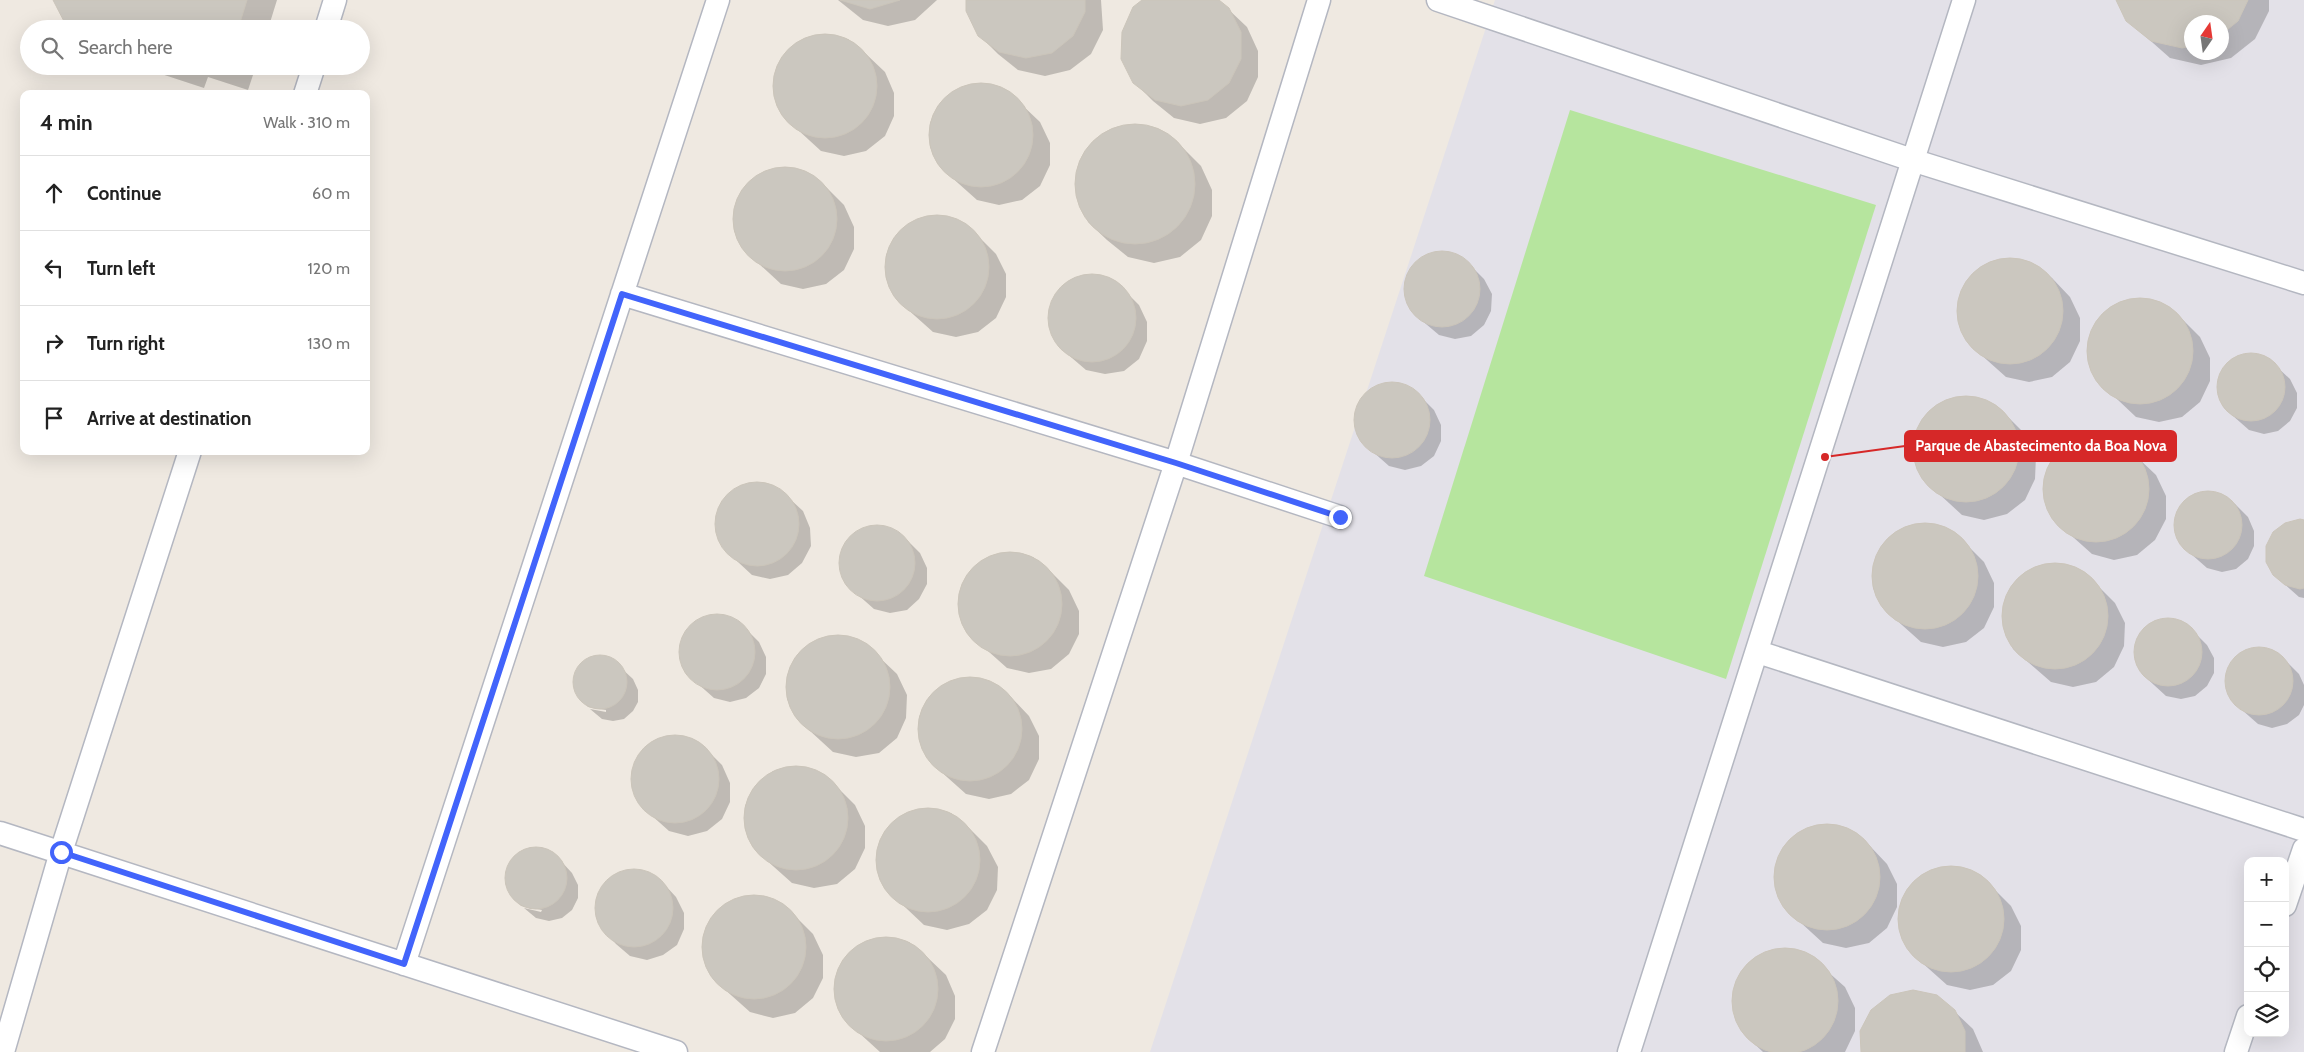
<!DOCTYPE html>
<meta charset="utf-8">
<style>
body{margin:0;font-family:Cabin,sans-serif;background:#f6f6f6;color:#222}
.controls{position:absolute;right:15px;bottom:15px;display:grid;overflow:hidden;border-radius:10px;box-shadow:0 5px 20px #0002}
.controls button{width:45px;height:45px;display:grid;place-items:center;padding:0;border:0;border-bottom:1px solid #e0e0e0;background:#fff;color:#222;font:25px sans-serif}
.compass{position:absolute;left:2184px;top:15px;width:45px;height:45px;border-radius:50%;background:#fff;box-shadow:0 5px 20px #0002;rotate:13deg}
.stop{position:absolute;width:15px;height:15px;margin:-11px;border:4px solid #4264fb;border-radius:50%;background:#fff}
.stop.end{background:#4264fb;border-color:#fff;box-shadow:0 1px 5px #0008}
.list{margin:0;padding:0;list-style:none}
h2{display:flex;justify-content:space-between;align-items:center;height:65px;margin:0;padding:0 20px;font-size:21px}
h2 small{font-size:16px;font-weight:400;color:#767676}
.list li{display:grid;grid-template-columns:32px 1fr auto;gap:15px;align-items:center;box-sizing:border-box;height:75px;padding:0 20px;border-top:1px solid #e0e0e0}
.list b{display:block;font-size:19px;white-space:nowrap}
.list em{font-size:16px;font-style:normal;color:#767676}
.icon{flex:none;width:28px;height:28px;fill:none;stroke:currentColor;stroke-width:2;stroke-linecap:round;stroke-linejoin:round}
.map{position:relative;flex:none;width:2304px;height:1052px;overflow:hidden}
.search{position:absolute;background:#fff;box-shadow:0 5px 20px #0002;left:20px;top:20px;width:350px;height:55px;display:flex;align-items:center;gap:12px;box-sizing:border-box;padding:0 18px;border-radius:28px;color:#767676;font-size:19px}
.panel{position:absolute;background:#fff;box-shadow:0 5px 20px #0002;left:20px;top:90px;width:350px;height:365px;border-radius:10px}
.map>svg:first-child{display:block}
</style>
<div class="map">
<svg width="2304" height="1052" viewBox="0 0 2304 1052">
<rect width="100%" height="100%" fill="#efe9e1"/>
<path fill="#e3e1e8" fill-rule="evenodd" d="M 1495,0 L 2304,0 L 2304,1052 L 1150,1052 ZM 2192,22 L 2222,22 L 2222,52 L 2192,52 ZM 2248,861 L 2285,861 L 2285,1033 L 2248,1033 Z"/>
<path fill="#b6e59e" d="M 1570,110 L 1876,205 L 1726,679 L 1424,576 Z"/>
<path fill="#0003" fill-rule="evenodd" d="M 55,0 L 277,0 L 268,29 L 69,29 Z
M 838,0 L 937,0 L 915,20 L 888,26 L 863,20 Z
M 967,0 L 1101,0 L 1103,30 L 1091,54 L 1070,70 L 1045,76 L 1018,70 L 998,54 L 979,35 Z
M 1145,0 L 1217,0 L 1228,9 L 1247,27 L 1258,51 L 1258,77 L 1247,101 L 1226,118 L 1200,124 L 1174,118 L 1153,101 L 1134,82 Z
M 2117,0 L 2269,0 L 2269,11 L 2255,39 L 2231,58 L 2201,65 L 2170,58 L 2127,20 ZM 2192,22 L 2222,22 L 2222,52 L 2192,52 Z
M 825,34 L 848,39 L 866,54 L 885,72 L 894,93 L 894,116 L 885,136 L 866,151 L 844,156 L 821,151 L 785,118 L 775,97 L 775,74 L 785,54 L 803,39 Z
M 137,66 L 256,66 L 248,90 L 208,77 L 204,88 Z
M 981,84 L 1003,89 L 1021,104 L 1040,122 L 1050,143 L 1050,165 L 1040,186 L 1022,200 L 999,205 L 977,200 L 940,167 L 930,147 L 930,123 L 940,103 L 958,89 Z
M 1135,125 L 1161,131 L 1182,147 L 1201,166 L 1212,190 L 1212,216 L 1201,240 L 1180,257 L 1154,263 L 1128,257 L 1107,240 L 1088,222 L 1077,197 L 1077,171 L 1088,147 L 1109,130 Z
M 785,167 L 807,172 L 826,187 L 844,205 L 854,227 L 854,249 L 844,270 L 826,284 L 803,289 L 781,284 L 745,251 L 734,231 L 735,207 L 745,187 L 763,172 Z
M 937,216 L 959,221 L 977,235 L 996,254 L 1006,274 L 1006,297 L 996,318 L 978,332 L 956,337 L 933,332 L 896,299 L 886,278 L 886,255 L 896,235 L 914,221 Z
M 1442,252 L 1458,256 L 1471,266 L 1484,279 L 1492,294 L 1491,311 L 1484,325 L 1471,336 L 1455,339 L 1439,335 L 1413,313 L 1406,297 L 1406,281 L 1413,266 L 1426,256 Z
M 2010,259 L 2033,264 L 2052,278 L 2070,297 L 2080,318 L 2080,341 L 2070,362 L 2052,377 L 2029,382 L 2006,377 L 1969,344 L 1959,322 L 1959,299 L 1969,278 L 1988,263 Z
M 1092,275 L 1111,279 L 1126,292 L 1139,305 L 1147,322 L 1147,341 L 1139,359 L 1124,371 L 1105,374 L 1086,370 L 1058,346 L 1050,328 L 1050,308 L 1058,292 L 1074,279 Z
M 2140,299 L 2163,304 L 2182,319 L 2200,337 L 2210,358 L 2210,381 L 2200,402 L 2182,417 L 2159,422 L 2136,417 L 2100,383 L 2089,362 L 2089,339 L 2099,318 L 2118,304 Z
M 2251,354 L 2266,358 L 2277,367 L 2290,379 L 2297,393 L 2297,408 L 2290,421 L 2278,431 L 2264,434 L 2249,430 L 2224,408 L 2218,394 L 2218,380 L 2225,366 L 2236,357 Z
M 1392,383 L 1408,387 L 1421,397 L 1434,410 L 1441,425 L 1441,441 L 1434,456 L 1421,466 L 1405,470 L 1389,466 L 1363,443 L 1356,428 L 1356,411 L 1363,397 L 1376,387 Z
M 1966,397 L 1988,402 L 2007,416 L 2026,435 L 2036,456 L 2035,479 L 2025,500 L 2007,514 L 1984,520 L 1962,515 L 1925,481 L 1914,460 L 1915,437 L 1925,416 L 1943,402 Z
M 2096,436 L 2119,442 L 2137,457 L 2156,475 L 2166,496 L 2166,519 L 2155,540 L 2137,555 L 2114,560 L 2092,554 L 2055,521 L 2045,500 L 2045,477 L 2055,456 L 2073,442 Z
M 757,483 L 775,487 L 790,499 L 803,511 L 810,528 L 811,546 L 802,563 L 788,575 L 770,579 L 752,575 L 725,550 L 717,534 L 717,515 L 725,498 L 739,487 Z
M 2208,491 L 2223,495 L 2235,504 L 2248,517 L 2254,531 L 2254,546 L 2248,559 L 2236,569 L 2222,572 L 2207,568 L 2182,546 L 2176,532 L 2176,517 L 2182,504 L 2194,495 Z
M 2304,521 L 2304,598 L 2299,597 L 2274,575 Z
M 1925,524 L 1947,529 L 1966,544 L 1984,562 L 1994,583 L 1994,607 L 1984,628 L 1966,642 L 1943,647 L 1921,642 L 1883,608 L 1873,588 L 1874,564 L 1884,543 L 1902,529 Z
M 877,526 L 893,530 L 907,540 L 920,553 L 927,568 L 927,584 L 919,599 L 907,610 L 890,613 L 874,609 L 848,586 L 841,571 L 841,554 L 848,540 L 862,529 Z
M 1011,552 L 1033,557 L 1051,572 L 1069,590 L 1079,611 L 1079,634 L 1069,654 L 1051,669 L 1029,673 L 1007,668 L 970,635 L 960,615 L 960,592 L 970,571 L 988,557 Z
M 2055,564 L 2077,569 L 2096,584 L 2115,603 L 2125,623 L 2124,646 L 2114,667 L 2096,682 L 2073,687 L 2051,682 L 2013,649 L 2004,627 L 2004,604 L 2014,583 L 2032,569 Z
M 717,615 L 733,619 L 746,629 L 759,642 L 766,657 L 766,674 L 759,688 L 746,698 L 730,702 L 714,698 L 688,675 L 681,660 L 681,644 L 688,629 L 701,618 Z
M 2168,619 L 2183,622 L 2194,632 L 2207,645 L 2214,658 L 2214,673 L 2207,686 L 2195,696 L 2181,699 L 2166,696 L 2142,674 L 2135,660 L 2135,645 L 2142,631 L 2153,622 Z
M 837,636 L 860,641 L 878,656 L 897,674 L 907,695 L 906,718 L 897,738 L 879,753 L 856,757 L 833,752 L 797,719 L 787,699 L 787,676 L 797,655 L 815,641 Z
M 2260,648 L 2274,651 L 2286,661 L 2299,674 L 2304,685 L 2304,705 L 2299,715 L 2287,724 L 2272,728 L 2258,724 L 2233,702 L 2227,689 L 2226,674 L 2233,660 L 2245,651 Z
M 600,657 L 611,659 L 620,667 L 633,679 L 638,690 L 638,702 L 633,711 L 624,719 L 613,721 L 602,719 L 590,709 L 606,712 L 606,710 L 588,707 L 580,698 L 575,688 L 575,677 L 580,666 L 589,659 Z
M 970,678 L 992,683 L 1011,697 L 1029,716 L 1039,736 L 1039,759 L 1029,780 L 1011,794 L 989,799 L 966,794 L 929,761 L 919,740 L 919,717 L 929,697 L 947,683 Z
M 675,736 L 694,740 L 709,752 L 722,765 L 730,783 L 730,802 L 722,819 L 707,831 L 688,836 L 669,831 L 641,806 L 633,788 L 633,770 L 641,752 L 656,740 Z
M 796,767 L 818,772 L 836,786 L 855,805 L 865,826 L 865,848 L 855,869 L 837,884 L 814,888 L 792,883 L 755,850 L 745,829 L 745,806 L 755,786 L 773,771 Z
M 928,808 L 951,813 L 969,828 L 987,846 L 998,867 L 997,890 L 987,910 L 969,924 L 947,930 L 924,925 L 888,891 L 878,871 L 878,848 L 888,827 L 906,813 Z
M 1828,825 L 1851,830 L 1869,845 L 1887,864 L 1897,884 L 1897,907 L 1887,928 L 1869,943 L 1846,948 L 1823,943 L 1787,910 L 1776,888 L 1776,865 L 1786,844 L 1805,830 Z
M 536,848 L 549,851 L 560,860 L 572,873 L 578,885 L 578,898 L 572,910 L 562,918 L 549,921 L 536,918 L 524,908 L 541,912 L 542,910 L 521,906 L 513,897 L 506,885 L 507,871 L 512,860 L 523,852 Z
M 1951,867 L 1974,872 L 1992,887 L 2011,906 L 2021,926 L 2021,950 L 2011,971 L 1993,985 L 1970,990 L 1947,985 L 1910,952 L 1900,931 L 1900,907 L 1910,886 L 1929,872 Z
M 634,870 L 650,874 L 664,884 L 676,897 L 684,913 L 684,929 L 677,945 L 663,955 L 647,960 L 630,956 L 616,944 L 604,931 L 596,917 L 596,899 L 604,884 L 617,873 Z
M 754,896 L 777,901 L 795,916 L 813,934 L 823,955 L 823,978 L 813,998 L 795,1013 L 773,1018 L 750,1012 L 713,979 L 704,959 L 703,936 L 714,915 L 731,901 Z
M 887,937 L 909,942 L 927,957 L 946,975 L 955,996 L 955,1019 L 945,1039 L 930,1052 L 880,1052 L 846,1021 L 836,1000 L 836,977 L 846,957 L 864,942 Z
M 1785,949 L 1808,954 L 1845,987 L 1855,1008 L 1855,1031 L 1845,1052 L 1763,1052 L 1744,1034 L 1734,1012 L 1734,989 L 1744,968 L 1763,954 Z
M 1954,1011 L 1973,1029 L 1983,1052 L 1862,1052 Z"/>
<path fill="#cbc7bf" stroke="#cbc5ba" d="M 53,0 L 247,0 L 238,29 L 68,29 Z
M 840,0 L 900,0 L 870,9 Z
M 966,0 L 1085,0 L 1085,12 L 1073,36 L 1052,53 L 1026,58 L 999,52 L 978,36 L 966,11 Z
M 1142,0 L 1219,0 L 1229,8 L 1241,32 L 1241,59 L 1229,83 L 1208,100 L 1181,106 L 1155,100 L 1133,83 L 1121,59 L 1122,32 L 1133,7 Z
M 2116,0 L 2248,0 L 2238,21 L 2222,34 L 2222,22 L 2192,22 L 2192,46 L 2182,48 L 2151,41 L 2126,21 Z
M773 86a52 52 0 1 1 104 0a52 52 0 1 1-104 0Z
M929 135a52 52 0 1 1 104 0a52 52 0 1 1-104 0Z
M1075 184a60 60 0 1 1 120 0a60 60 0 1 1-120 0Z
M733 219a52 52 0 1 1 104 0a52 52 0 1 1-104 0Z
M885 267a52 52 0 1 1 104 0a52 52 0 1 1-104 0Z
M1404 289a38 38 0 1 1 76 0a38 38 0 1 1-76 0Z
M1957 311a53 53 0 1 1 106 0a53 53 0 1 1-106 0Z
M1048 318a44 44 0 1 1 88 0a44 44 0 1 1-88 0Z
M2087 351a53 53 0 1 1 106 0a53 53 0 1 1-106 0Z
M2217 387a34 34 0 1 1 68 0a34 34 0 1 1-68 0Z
M1354 420a38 38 0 1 1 76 0a38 38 0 1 1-76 0Z
M1913 449a53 53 0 1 1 106 0a53 53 0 1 1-106 0Z
M2043 489a53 53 0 1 1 106 0a53 53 0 1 1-106 0Z
M715 524a42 42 0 1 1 84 0a42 42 0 1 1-84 0Z
M2174 525a34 34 0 1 1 68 0a34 34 0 1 1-68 0Z
M 2300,519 L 2304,520 L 2304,588 L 2300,589 L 2285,585 L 2273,575 L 2266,562 L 2266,546 L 2273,532 L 2285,523 Z
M1872 576a53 53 0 1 1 106 0a53 53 0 1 1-106 0Z
M839 563a38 38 0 1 1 76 0a38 38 0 1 1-76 0Z
M958 604a52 52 0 1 1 104 0a52 52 0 1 1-104 0Z
M2002 616a53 53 0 1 1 106 0a53 53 0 1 1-106 0Z
M679 652a38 38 0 1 1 76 0a38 38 0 1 1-76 0Z
M2134 652a34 34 0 1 1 68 0a34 34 0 1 1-68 0Z
M786 687a52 52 0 1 1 104 0a52 52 0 1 1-104 0Z
M2225 681a34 34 0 1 1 68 0a34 34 0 1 1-68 0Z
M573 682a27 27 0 1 1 54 0a27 27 0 1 1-54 0Z
M918 729a52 52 0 1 1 104 0a52 52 0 1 1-104 0Z
M631 779a44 44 0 1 1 88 0a44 44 0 1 1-88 0Z
M744 818a52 52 0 1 1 104 0a52 52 0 1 1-104 0Z
M876 860a52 52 0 1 1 104 0a52 52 0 1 1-104 0Z
M1774 877a53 53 0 1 1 106 0a53 53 0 1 1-106 0Z
M505 878a31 31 0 1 1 62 0a31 31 0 1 1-62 0Z
M1898 919a53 53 0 1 1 106 0a53 53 0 1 1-106 0Z
M595 908a39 39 0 1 1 78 0a39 39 0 1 1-78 0Z
M702 947a52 52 0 1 1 104 0a52 52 0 1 1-104 0Z
M834 989a52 52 0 1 1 104 0a52 52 0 1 1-104 0Z
M1732 1001a53 53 0 1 1 106 0a53 53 0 1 1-106 0Z
M 1913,990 L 1937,995 L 1955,1010 L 1965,1031 L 1965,1052 L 1861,1052 L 1860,1031 L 1871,1010 L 1890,995 Z"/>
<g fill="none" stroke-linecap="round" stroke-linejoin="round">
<g stroke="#b4b7c1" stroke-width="25">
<path id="service" d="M 1438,0 L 1912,160 L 2304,283
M 326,29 L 335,0
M 305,94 L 314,66
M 622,294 L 1176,463 L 1340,517
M 1758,652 L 2304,830
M 0,833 L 676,1052
M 2285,905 L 2304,849
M 404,964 L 718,0
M 3,1052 L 61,852 L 190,451
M 983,1052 L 1176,463 L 1319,0
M 1629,1052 L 1964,0
M 2236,1052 L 2248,1016"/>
</g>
<use href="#service" stroke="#fff" stroke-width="22"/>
</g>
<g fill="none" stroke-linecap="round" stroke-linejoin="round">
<path stroke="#4264fb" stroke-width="6" d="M 61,852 L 404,964 L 622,294 L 1176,463 L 1340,517"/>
</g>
<path fill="none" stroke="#d62828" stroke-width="2" d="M1825 457L1905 446"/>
<circle fill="#d62828" stroke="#fff" stroke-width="2" cx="1825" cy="457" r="5"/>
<rect fill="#d62828" stroke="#d62828" stroke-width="2" x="1905" y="431" width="271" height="30" rx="5"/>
<g font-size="15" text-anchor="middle" font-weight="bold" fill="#fff">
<text x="2041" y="451">Parque de Abastecimento da Boa Nova</text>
</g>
</svg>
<div class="controls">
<button>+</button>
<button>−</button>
<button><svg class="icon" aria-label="locate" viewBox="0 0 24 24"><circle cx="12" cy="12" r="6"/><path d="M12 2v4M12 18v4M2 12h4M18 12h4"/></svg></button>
<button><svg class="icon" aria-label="layers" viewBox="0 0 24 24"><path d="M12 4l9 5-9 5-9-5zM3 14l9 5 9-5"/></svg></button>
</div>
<svg class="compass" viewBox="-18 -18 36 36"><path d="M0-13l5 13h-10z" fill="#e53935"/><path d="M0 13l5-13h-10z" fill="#767676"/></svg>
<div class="stop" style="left:61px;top:852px"></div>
<div class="stop end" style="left:1340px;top:517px"></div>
<div class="search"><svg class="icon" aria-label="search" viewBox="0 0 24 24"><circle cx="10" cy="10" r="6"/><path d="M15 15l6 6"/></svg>Search here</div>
<section class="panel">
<h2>4 min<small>Walk · 310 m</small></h2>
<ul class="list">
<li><svg class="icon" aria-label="ahead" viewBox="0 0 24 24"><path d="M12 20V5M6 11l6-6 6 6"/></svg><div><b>Continue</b></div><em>60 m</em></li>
<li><svg class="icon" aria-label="left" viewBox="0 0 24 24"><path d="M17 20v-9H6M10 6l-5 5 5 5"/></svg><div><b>Turn left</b></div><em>120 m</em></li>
<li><svg class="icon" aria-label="right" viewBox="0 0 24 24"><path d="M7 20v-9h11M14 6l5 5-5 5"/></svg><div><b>Turn right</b></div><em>130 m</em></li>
<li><svg class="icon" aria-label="arrive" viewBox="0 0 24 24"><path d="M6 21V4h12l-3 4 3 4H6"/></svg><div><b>Arrive at destination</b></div></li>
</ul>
</section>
</div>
